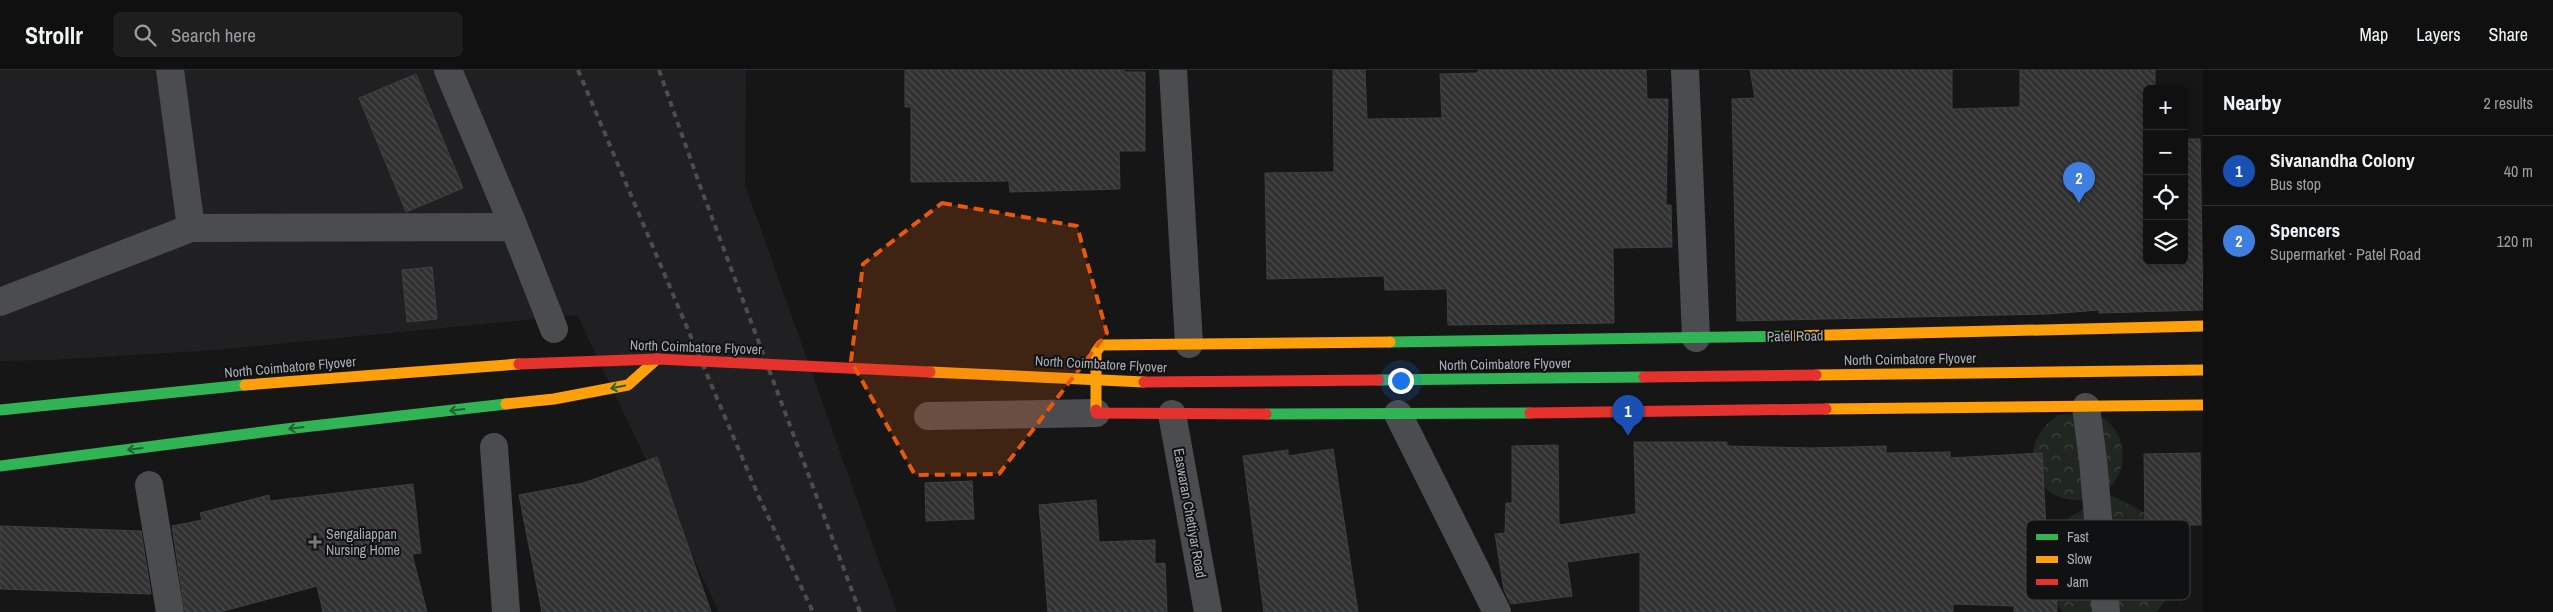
<!DOCTYPE html>
<meta charset="utf-8">
<style>
body{margin:0;font-family:"Archivo Narrow",sans-serif;background:#1e1e1e;color:#f1f3f6}
.controls{position:absolute;right:15px;top:15px;display:grid;overflow:hidden;border-radius:8px;box-shadow:0 2px 12px #0003}
.controls button{width:45px;height:45px;display:grid;place-items:center;padding:0;border:0;border-bottom:1px solid #303030;background:#101010;color:#f1f3f6;font:25px sans-serif}
.you{position:absolute;left:1400px;top:310px;width:18px;height:18px;margin:-12px;border:4px solid #fff;border-radius:50%;background:#1a73e8;box-shadow:0 0 0 8px #1a73e833}
.badge{display:grid;place-items:center;width:32px;height:32px;border-radius:50%;background:#76797e;color:#fff;font-size:16px;font-weight:700}
.pin{position:absolute;translate:-50% -41px;filter:drop-shadow(0 1px 2px #0008)}
.pin::after{content:'';position:absolute;top:26px;width:18px;height:15px;background:inherit;clip-path:polygon(0 0,100% 0,50% 100%)}
.list{margin:0;padding:0;list-style:none}
h2{display:flex;justify-content:space-between;align-items:center;height:65px;margin:0;padding:0 20px;font-size:21px}
h2 small{font-size:16px;font-weight:400;color:#9c9d9f}
.list li{display:grid;grid-template-columns:32px 1fr auto;gap:15px;align-items:center;box-sizing:border-box;height:70px;padding:0 20px;border-top:1px solid #303030}
.list b{display:block;font-size:19px;white-space:nowrap}
.list p{margin:0;font-size:16px;white-space:nowrap;color:#9c9d9f}
.list em{font-size:16px;font-style:normal;color:#9c9d9f}
.icon{flex:none;width:28px;height:28px;fill:none;stroke:currentColor;stroke-width:2;stroke-linecap:round;stroke-linejoin:round}
.map{position:relative;flex:none;width:2203px;height:542px;overflow:hidden}
header{display:flex;align-items:center;gap:30px;box-sizing:border-box;height:70px;padding:0 25px;background:#101010;border-bottom:1px solid #303030}
header strong{font-size:24px}
nav{display:flex;gap:28px;margin-inline-start:auto;font-size:18px}
.search{width:350px;height:45px;background:#1e1e1e;display:flex;align-items:center;gap:12px;box-sizing:border-box;padding:0 18px;border-radius:8px;color:#9c9d9f;font-size:19px}
main{display:flex}
aside{flex:1;background:#101010}
.map>svg:first-child{display:block}
</style>
<header>
<strong>Strollr</strong>
<div class="search"><svg class="icon" aria-label="search" viewBox="0 0 24 24"><circle cx="10" cy="10" r="6"/><path d="M15 15l6 6"/></svg>Search here</div>
<nav><a>Map</a><a>Layers</a><a>Share</a></nav>
</header>
<main>
<div class="map">
<svg width="2203" height="542" viewBox="0 0 2203 542">
<defs>
<pattern id="forest-crowns" width="20" height="18" patternUnits="userSpaceOnUse" patternTransform="scale(1.25)"><rect width="20" height="18" fill="#202620"/><path d="M2 6a3 3 0 1 1 6 0M12 15a3 3 0 1 1 6 0" fill="none" stroke="#3e433e"/></pattern>
<pattern id="building-back-hatch" width="6" height="6" patternUnits="userSpaceOnUse" patternTransform="scale(1.25)"><rect width="6" height="6" fill="#313132"/><path d="M-1 5l2 2M0 0l6 6M5-1l2 2" fill="none" stroke="#4c4c4d"/></pattern>
</defs>
<rect width="100%" height="100%" fill="#161616"/>
<path fill="#202022" d="M 0,0 L 746,0 L 745,115 L 897,542 L 719,542 L 577,245 L 215,280 L 52,290 L 0,291 Z"/>
<path fill="url(#forest-crowns)" d="M 2058,345 C 2069,345 2092,343 2101,347 C 2106,348 2112,356 2115,360 C 2129,383 2123,404 2106,423 C 2122,431 2139,438 2153,449 C 2183,472 2180,516 2157,542 L 2063,542 C 2052,533 2050,520 2049,507 C 2046,466 2055,454 2091,435 L 2092,429 C 2034,440 2010,378 2058,345 Z"/>
<path fill="url(#building-back-hatch)" stroke="#3f4042" d="M 905,0 L 1124,0 L 1124,2 L 1145,2 L 1145,81 L 1119,81 L 1120,119 L 1010,122 L 1009,111 L 911,112 L 911,37 L 905,37 Z
M 1333,0 L 1365,0 L 1367,49 L 1442,48 L 1440,4 L 1478,3 L 1478,0 L 1646,0 L 1647,29 L 1668,29 L 1666,135 L 1671,135 L 1672,177 L 1613,178 L 1614,253 L 1448,255 L 1447,219 L 1385,220 L 1384,206 L 1267,209 L 1265,103 L 1334,102 Z
M 1750,0 L 1952,0 L 1952,39 L 2020,37 L 2020,0 L 2155,0 L 2155,19 L 2147,19 L 2147,191 L 2184,191 L 2184,69 L 2200,69 L 2203,240 L 2099,243 L 2099,240 L 2048,244 L 1737,251 L 1732,29 L 1755,28 Z
M 416,4 L 463,118 L 406,142 L 359,28 Z
M 432,197 L 437,249 L 407,252 L 402,200 Z
M 1634,372 L 1727,372 L 1727,376 L 1811,378 L 1886,376 L 1886,383 L 1950,382 L 1950,388 L 2042,383 L 2046,460 L 2054,460 L 2057,542 L 2014,542 L 2014,536 L 1953,534 L 1953,542 L 1640,542 L 1640,482 L 1567,492 L 1572,526 L 1511,534 L 1504,520 L 1495,464 L 1505,463 L 1506,433 L 1512,433 L 1512,376 L 1558,375 L 1559,455 L 1636,444 Z
M 1333,379 L 1358,542 L 1264,542 L 1243,386 L 1288,380 L 1288,386 Z
M 2200,383 L 2201,455 L 2145,455 L 2144,384 Z
M 657,387 L 711,542 L 542,542 L 519,425 L 583,413 Z
M 972,411 L 974,449 L 926,451 L 925,413 Z
M 413,414 L 421,483 L 412,484 L 427,542 L 323,542 L 317,516 L 220,542 L 185,542 L 172,456 L 202,450 L 200,443 L 269,425 L 270,431 Z
M 1096,430 L 1099,472 L 1155,470 L 1155,494 L 1165,493 L 1167,542 L 1048,542 L 1039,435 Z
M 0,456 L 141,461 L 151,524 L 0,519 Z"/>
<g fill="none" stroke-linecap="round" stroke-linejoin="round">
<path stroke="#4b4c4f" stroke-width="28" d="M 448,0 L 514,157 L 554,259
M 1173,0 L 1189,274
M 1685,0 L 1696,268
M 191,158 L 514,157
M 0,232 L 191,158 L 170,0
M 2086,337 L 2093,390 L 2106,542
M 1172,344 L 1208,542
M 1398,344 L 1497,542
M 928,346 L 1096,343
M 494,377 L 506,542
M 149,415 L 170,542"/>
<path stroke="#30b455" stroke-width="11" d="M 1390,272 L 1789,266
M 0,340 L 245,315
M 1266,344 L 1530,343
M 0,396 L 286,359 L 506,334"/>
<path stroke="#ff9f0a" stroke-width="11" d="M 1789,266 L 2203,256
M 1816,305 L 2203,300
M 245,315 L 519,294
M 506,334 L 554,329 L 628,315 L 657,289
M 1826,339 L 2203,335
M 1096,340 L 1096,282 L 1101,275 L 1390,272"/>
<path stroke="#e5322d" stroke-width="11" d="M 519,294 L 657,289
M 1096,340 L 1096,343 L 1266,344
M 1530,343 L 1826,339"/>
<path stroke="#4c4d4f" stroke-width="4" stroke-dasharray="6 5" stroke-linecap="butt" d="M 578,0 L 758,425 L 813,542
M 659,0 L 699,113 L 860,542"/>
<path stroke="#30b455" stroke-width="11" d="M 1379,310 L 1644,307"/>
<path stroke="#ff9f0a" stroke-width="11" d="M 930,302 L 1144,312"/>
<path stroke="#e5322d" stroke-width="11" d="M 657,289 L 930,302
M 1644,307 L 1816,305
M 1144,312 L 1379,310"/>
</g>
<defs><path id="oneway-shaft" d="M-6 0H5M1.5-3L5.5 0L1.5 3" fill="none" stroke-width="1.6" stroke-linecap="round" stroke-linejoin="round" transform="scale(1.25)"/></defs>
<g stroke="#206234">
<use href="#oneway-shaft" transform="translate(618 317) rotate(169)"/>
<use href="#oneway-shaft" transform="translate(457 340) rotate(173)"/>
<use href="#oneway-shaft" transform="translate(296 358) rotate(173)"/>
<use href="#oneway-shaft" transform="translate(135 379) rotate(173)"/>
</g>
<path fill="#e8590c" fill-opacity="0.2" stroke="#e8590c" stroke-width="4" stroke-dasharray="10 6" stroke-linejoin="round" d="M 942,133 L 1077,156 L 1107,263 L 999,404 L 915,405 L 851,291 L 863,194 Z"/>
<path fill="#76797e" stroke="#101112" stroke-width="2" d="M312.5 464.5h5v5h5v5h-5v5h-5v-5h-5v-5h5z"/>
<g text-anchor="middle" dominant-baseline="central" stroke-width="4" stroke-linejoin="round" paint-order="stroke">
<g font-size="14" fill="#a9aeb6" stroke="#101112">
<text transform="translate(1795 266) rotate(-1)">Patel Road</text>
<text transform="translate(696 277) rotate(2)">North Coimbatore Flyover</text>
<text transform="translate(1910 289) rotate(-1)">North Coimbatore Flyover</text>
<text transform="translate(1101 294) rotate(3)">North Coimbatore Flyover</text>
<text transform="translate(1505 294) rotate(-1)">North Coimbatore Flyover</text>
<text transform="translate(290 297) rotate(-5)">North Coimbatore Flyover</text>
<text transform="translate(1190 443) rotate(80)">Easwaran Chettiyar Road</text>
</g>
<g font-size="14" fill="#a9aeb6" stroke="#101112" text-anchor="start">
<text x="326" y="464">Sengaliappan<tspan x="326" dy="16">Nursing Home</tspan></text>
</g>
</g>
<rect x="2026" y="450" width="164" height="80" rx="8" fill="#101112" stroke="#3e4043" stroke-width="1"/>
<rect x="2036" y="464" width="22" height="6" fill="#30b455"/>
<rect x="2036" y="486" width="22" height="7" fill="#ff9f0a"/>
<rect x="2036" y="509" width="22" height="6" fill="#e5322d"/>
<g font-size="14" fill="#a9aeb6">
<text x="2067" y="472">Fast</text>
<text x="2067" y="494">Slow</text>
<text x="2067" y="517">Jam</text>
</g>
</svg>
<div class="controls">
<button>+</button>
<button>−</button>
<button><svg class="icon" aria-label="locate" viewBox="0 0 24 24"><circle cx="12" cy="12" r="6"/><path d="M12 2v4M12 18v4M2 12h4M18 12h4"/></svg></button>
<button><svg class="icon" aria-label="layers" viewBox="0 0 24 24"><path d="M12 4l9 5-9 5-9-5zM3 14l9 5 9-5"/></svg></button>
</div>
<div class="you"></div>
<div class="pin badge" style="left:1628px;top:366px;background:#1a4fb4">1</div>
<div class="pin badge" style="left:2079px;top:133px;background:#3f7fe0">2</div>
</div>
<aside>
<h2>Nearby<small>2 results</small></h2>
<ul class="list">
<li><span class="badge" style="background:#1a4fb4">1</span><div><b>Sivanandha Colony</b><p>Bus stop</p></div><em>40 m</em></li>
<li><span class="badge" style="background:#3f7fe0">2</span><div><b>Spencers</b><p>Supermarket · Patel Road</p></div><em>120 m</em></li>
</ul>
</aside>
</main>
